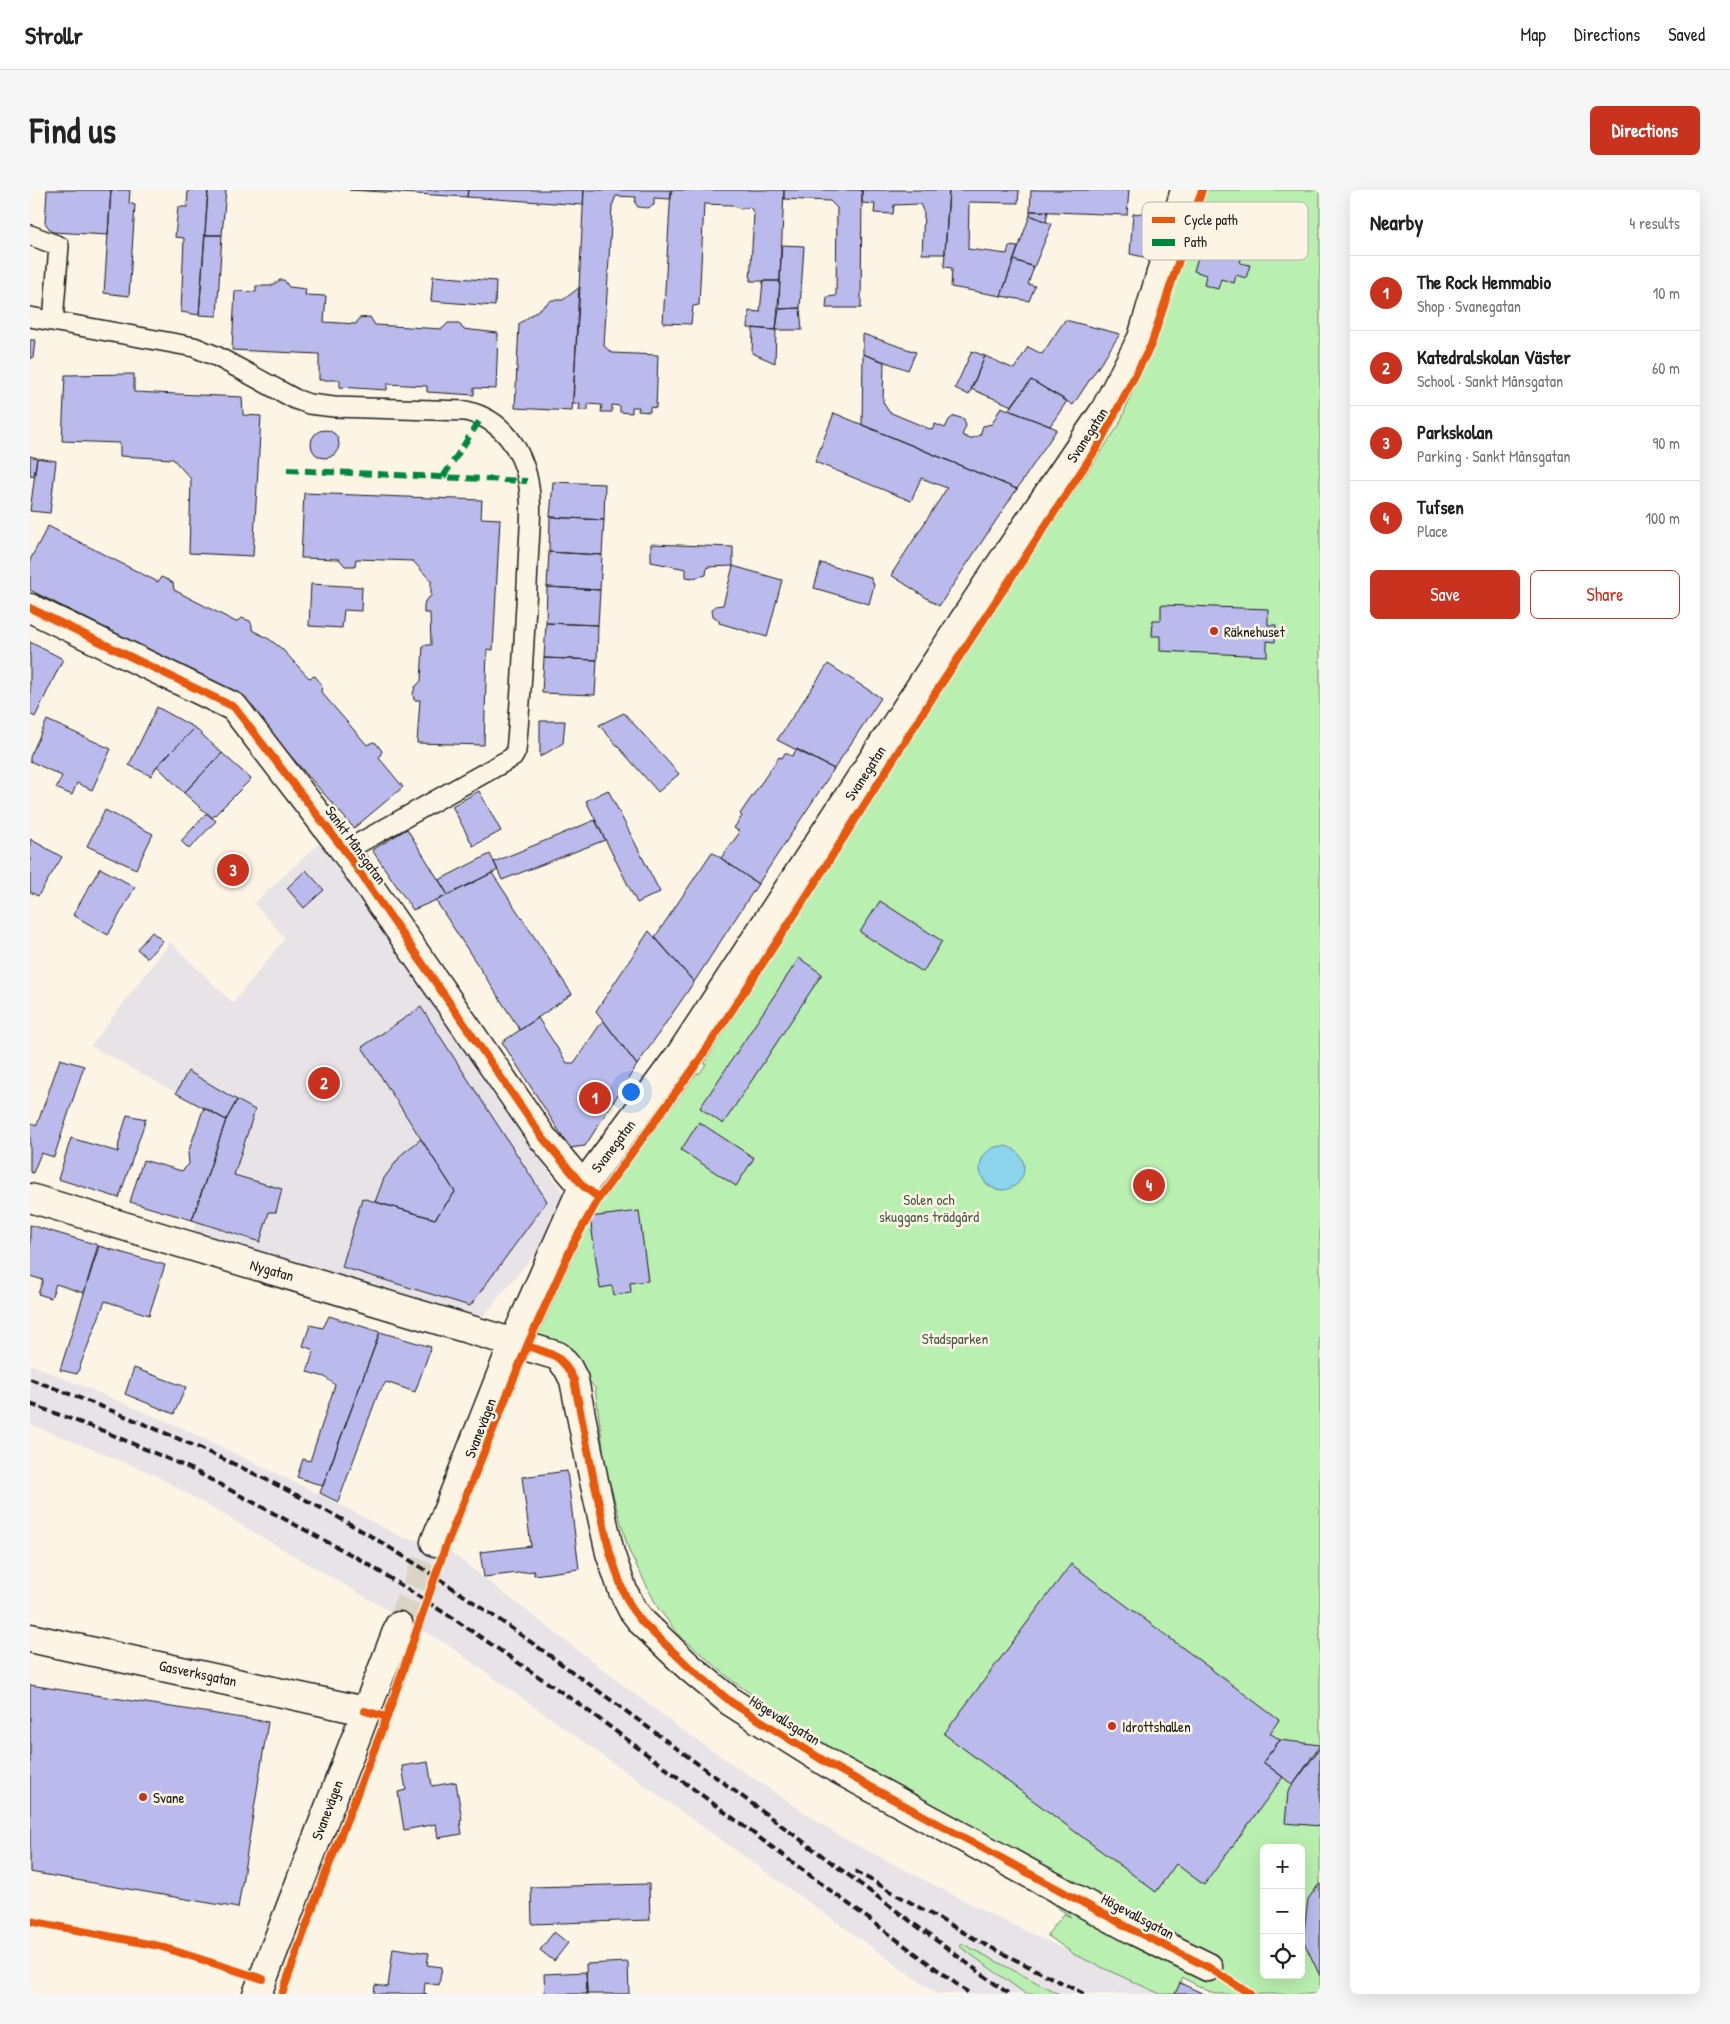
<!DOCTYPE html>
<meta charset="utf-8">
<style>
body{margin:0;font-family:"Patrick Hand",sans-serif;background:#f6f6f6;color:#222}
.controls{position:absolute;right:15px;bottom:15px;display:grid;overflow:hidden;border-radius:8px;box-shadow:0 5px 20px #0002}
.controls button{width:45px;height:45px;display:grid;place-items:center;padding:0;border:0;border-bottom:1px solid #e0e0e0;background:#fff;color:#222;font:25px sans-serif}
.you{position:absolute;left:600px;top:901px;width:18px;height:18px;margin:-12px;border:4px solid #fff;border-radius:50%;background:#1a73e8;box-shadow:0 0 0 8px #1a73e833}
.badge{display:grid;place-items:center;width:32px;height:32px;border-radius:50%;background:#c8321e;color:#fff;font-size:16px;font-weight:700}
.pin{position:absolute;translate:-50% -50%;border:2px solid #fff;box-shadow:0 1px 5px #0006}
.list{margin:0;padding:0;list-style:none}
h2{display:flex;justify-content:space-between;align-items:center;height:65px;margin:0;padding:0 20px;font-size:21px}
h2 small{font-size:16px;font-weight:400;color:#767676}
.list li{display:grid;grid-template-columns:32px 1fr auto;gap:15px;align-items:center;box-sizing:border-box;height:75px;padding:0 20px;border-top:1px solid #e0e0e0}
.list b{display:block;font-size:19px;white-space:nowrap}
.list p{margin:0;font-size:16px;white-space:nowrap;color:#767676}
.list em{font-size:16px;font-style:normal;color:#767676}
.actions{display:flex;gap:10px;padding:15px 20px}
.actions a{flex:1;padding:11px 0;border:1px solid #c8321e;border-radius:8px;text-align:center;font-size:18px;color:#c8321e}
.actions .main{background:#c8321e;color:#fff}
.icon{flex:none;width:28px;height:28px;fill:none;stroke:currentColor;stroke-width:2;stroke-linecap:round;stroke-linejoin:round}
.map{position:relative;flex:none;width:1290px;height:1804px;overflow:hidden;border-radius:8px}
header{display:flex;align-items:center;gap:30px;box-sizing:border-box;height:70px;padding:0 25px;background:#fff;border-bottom:1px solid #e0e0e0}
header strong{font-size:24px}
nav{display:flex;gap:28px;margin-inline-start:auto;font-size:18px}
.intro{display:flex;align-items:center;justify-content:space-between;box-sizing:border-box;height:120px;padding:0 30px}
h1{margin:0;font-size:35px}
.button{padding:12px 22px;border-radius:8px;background:#c8321e;color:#fff;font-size:18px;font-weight:700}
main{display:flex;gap:30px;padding:0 30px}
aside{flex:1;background:#fff;border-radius:8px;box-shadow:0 5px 20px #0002}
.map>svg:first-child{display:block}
</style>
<header>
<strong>Strollr</strong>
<nav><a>Map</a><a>Directions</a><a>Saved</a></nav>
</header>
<div class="intro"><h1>Find us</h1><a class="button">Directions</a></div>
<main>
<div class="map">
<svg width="1290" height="1804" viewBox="0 0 1290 1804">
<rect width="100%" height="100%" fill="#fcf5e5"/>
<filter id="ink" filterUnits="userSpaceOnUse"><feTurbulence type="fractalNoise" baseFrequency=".02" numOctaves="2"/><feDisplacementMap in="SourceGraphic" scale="10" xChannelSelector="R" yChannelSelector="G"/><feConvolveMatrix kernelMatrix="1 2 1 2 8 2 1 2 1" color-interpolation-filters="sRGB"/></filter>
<g filter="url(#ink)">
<path fill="#e8e3e7" d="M 293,650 L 534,1004 L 531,1032 L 446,1135 L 161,1049 L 196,930 L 61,856 L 140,752 L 203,813 L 255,748 L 224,713 Z
M 0,1174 L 150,1237 L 293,1306 L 373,1348 L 405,1352 L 415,1358 L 653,1541 L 811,1647 L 964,1726 L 1130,1804 L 1030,1804 L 931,1753 L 930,1756 L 996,1804 L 907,1804 L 415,1453 L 125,1285 L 0,1234 Z"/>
<path fill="#b9efb0" stroke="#6a8666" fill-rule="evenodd" d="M 1172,0 L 1290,0 L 1290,1804 L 1184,1804 L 1153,1788 L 1145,1804 L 1130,1804 L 1045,1765 L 1017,1745 L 1034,1724 L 1041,1727 L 704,1492 L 648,1444 L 628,1418 L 599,1361 L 576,1280 L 565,1198 L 548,1178 L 506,1149 L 561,1026 L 667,883 L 669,884 L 676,874 L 674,873 L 741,769 L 898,519 L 1089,235 L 1121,155 ZM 1234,1658 L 1271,1658 L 1271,1785 L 1234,1785 Z
M 931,1753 L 1027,1803 L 1030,1804 L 996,1804 L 929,1756 Z"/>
<path fill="#8bd4ec" stroke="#5f8a99" d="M950 978a22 22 0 1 1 44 0a22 22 0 1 1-44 0Z"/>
<path fill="#babaec" stroke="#1c1c1c" d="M 17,0 L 81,0 L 78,45 L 22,42 L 15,33 Z
M 81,0 L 100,0 L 99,13 L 105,15 L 99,106 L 74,103 Z
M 158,0 L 178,0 L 169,125 L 151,122 L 154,48 L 145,47 L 148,17 L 157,17 Z
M 178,0 L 196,0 L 192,45 L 175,45 Z
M 319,0 L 438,0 L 437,7 Z
M 438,0 L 554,0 L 553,15 L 437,7 Z
M 554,0 L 641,0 L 641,9 L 624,8 L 624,15 L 618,18 L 608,17 L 605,13 L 606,7 L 586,6 L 582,16 L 574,156 L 582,163 L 628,165 L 626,218 L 620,217 L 620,222 L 608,221 L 609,217 L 602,217 L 602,223 L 590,222 L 590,216 L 582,215 L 582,222 L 571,222 L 572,215 L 558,214 L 558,220 L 549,220 L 550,214 L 543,214 Z
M 641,0 L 754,0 L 750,91 L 720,91 L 724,24 L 720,17 L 711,19 L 702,15 L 674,14 L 669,115 L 663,116 L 661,134 L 633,133 Z
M 754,0 L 832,0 L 831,118 L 796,118 L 797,107 L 806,106 L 807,18 L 800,11 L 754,9 Z
M 832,0 L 919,0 L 915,64 L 892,64 L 894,23 L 890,14 L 864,15 L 863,24 L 844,23 L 845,14 L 832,13 Z
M 919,0 L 989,0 L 988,13 L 939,12 L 938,59 L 977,64 L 979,56 L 988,57 L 971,106 L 921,97 L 922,78 L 914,77 Z
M 1001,0 L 1099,0 L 1097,25 L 1000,21 Z
M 1000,21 L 1018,21 L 1016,32 L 1000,25 Z
M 1130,21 L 1118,68 L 1100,64 L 1103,24 Z
M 1000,25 L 1022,34 L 1004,77 L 984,70 Z
M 1191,27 L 1206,32 L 1204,41 L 1217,45 L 1210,73 L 1220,75 L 1216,88 L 1206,85 L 1204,93 L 1191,89 L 1188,99 L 1174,95 L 1176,85 L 1164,81 L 1178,33 L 1189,36 Z
M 175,45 L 192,45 L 187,126 L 169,125 Z
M 751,55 L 774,56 L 770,118 L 749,119 Z
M 984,70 L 1004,77 L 998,94 L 1005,96 L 999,111 L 971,106 Z
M 403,86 L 466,91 L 465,116 L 401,111 Z
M 250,90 L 254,90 L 259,97 L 276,99 L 275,105 L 296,106 L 294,132 L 326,134 L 329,128 L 340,127 L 345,135 L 412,139 L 418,133 L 429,133 L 433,139 L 468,143 L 466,199 L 444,198 L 444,205 L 397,202 L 397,196 L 357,194 L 357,200 L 310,197 L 310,190 L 289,190 L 289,164 L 202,160 L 205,101 L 226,102 L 226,96 L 241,96 Z
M 733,91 L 750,91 L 746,140 L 718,138 L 719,121 L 730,122 Z
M 550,97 L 542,221 L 485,218 L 489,134 L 522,110 L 533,110 Z
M 770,118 L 772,140 L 746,140 L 749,119 Z
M 1035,130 L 1090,144 L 1043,215 L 1001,190 L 982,216 L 941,199 L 955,166 L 984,179 L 998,157 L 1012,164 Z
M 723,138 L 746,140 L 745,173 L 722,163 Z
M 833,144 L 886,162 L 878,180 L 833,164 Z
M 0,150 L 5,150 L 3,168 L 0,168 Z
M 942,161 L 955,166 L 939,205 L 925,198 Z
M 833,164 L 854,172 L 853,212 L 859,222 L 902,240 L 905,234 L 915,238 L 919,230 L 924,226 L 934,229 L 936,236 L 932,245 L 940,249 L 950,245 L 953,236 L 962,234 L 971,217 L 1027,239 L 987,299 L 832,235 Z
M 104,184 L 104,202 L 212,207 L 213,225 L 231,226 L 223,366 L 159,363 L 161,289 L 143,269 L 90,266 L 90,253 L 32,251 L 35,185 Z
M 1001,190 L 1037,211 L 1020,236 L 978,220 Z
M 804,223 L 987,299 L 909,416 L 861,385 L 917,298 L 891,288 L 881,311 L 785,272 Z
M281 254a14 14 0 1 1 28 0a14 14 0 1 1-28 0Z
M 0,266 L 7,268 L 4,286 L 0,285 Z
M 7,268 L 26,271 L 20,323 L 0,321 Z
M 523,292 L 575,294 L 574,330 L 520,327 Z
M 274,303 L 452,310 L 451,328 L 470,329 L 463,460 L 457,459 L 454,555 L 387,553 L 390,510 L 384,510 L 383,504 L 385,497 L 391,491 L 393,455 L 401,455 L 400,423 L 394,423 L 394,417 L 395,411 L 401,406 L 401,391 L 383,371 L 326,369 L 325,376 L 315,376 L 309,369 L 271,368 Z
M 520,327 L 574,330 L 572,365 L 519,362 Z
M 18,336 L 128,392 L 131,387 L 138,390 L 143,393 L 144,400 L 206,432 L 212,428 L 220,431 L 222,435 L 222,440 L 239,449 L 252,459 L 279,488 L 285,486 L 292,495 L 291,502 L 337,555 L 343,552 L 346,553 L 352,561 L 349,568 L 373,597 L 324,638 L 207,505 L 0,400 L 0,370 Z
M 621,354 L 703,357 L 703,376 L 677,377 L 676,385 L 663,388 L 656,387 L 656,379 L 621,372 Z
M 519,362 L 572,365 L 570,400 L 517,397 Z
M 791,373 L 840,387 L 844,395 L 839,414 L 784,398 Z
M 703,376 L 752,390 L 737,447 L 689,433 L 689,430 L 683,426 L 682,420 L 685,416 L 693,415 Z
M 281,394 L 332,397 L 331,421 L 314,420 L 312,438 L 279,436 Z
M 517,397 L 570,400 L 568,435 L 516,433 Z
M 1131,415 L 1238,419 L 1238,435 L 1246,435 L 1245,452 L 1237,451 L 1237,466 L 1130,461 L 1130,446 L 1122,446 L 1123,430 L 1131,430 Z
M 516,433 L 568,435 L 567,470 L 514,468 Z
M 0,452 L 33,469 L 5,527 L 0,524 Z
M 514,468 L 567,470 L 565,505 L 512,503 Z
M 798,474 L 851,508 L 804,579 L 747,550 Z
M 127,517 L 165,538 L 127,576 L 121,586 L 99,575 Z
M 594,523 L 649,584 L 628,602 L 569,535 Z
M 17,530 L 81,559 L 62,600 L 47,593 L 42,605 L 26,598 L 32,586 L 0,571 L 0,567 Z
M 510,531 L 535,531 L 533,553 L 510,567 Z
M 165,538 L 192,563 L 154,603 L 127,576 Z
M 767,559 L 804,579 L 728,694 L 691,668 L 710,642 L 704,638 L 712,626 L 710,624 L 749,567 L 752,568 L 755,563 L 762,566 Z
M 192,563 L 221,589 L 182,628 L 154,603 Z
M 578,600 L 630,702 L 607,713 L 556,611 Z
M 449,601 L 471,641 L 443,656 L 422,616 Z
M 75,620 L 123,644 L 106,679 L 57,656 Z
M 177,623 L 186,631 L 159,659 L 151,651 Z
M 565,630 L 575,650 L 472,690 L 464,672 Z
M 377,639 L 418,705 L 383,720 L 342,660 Z
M 0,649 L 32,667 L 8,706 L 0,702 Z
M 682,662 L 728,694 L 664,792 L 625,747 Z
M 460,664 L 468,680 L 418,705 L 409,690 Z
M 70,678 L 105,697 L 78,745 L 43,725 Z
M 276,680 L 294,700 L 274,718 L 257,698 Z
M 462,683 L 542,804 L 490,840 L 406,711 Z
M 850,711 L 912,751 L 893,782 L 830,742 Z
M 619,741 L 664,792 L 607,875 L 566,821 Z
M 122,742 L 133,751 L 117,768 L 107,759 Z
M 769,768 L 792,784 L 693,934 L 670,918 Z
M 391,817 L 517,1011 L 440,1116 L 312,1077 L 332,1008 L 405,1029 L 425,1002 L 332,857 Z
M 508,828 L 537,873 L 544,873 L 573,830 L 607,875 L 555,956 L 540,958 L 472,852 Z
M 30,869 L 54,876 L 24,967 L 11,963 L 3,983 L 0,982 L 0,933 L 7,935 Z
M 158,881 L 207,910 L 196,930 L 146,903 Z
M 207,910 L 225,920 L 204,985 L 252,999 L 246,1022 L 239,1022 L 230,1052 L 162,1030 L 196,930 Z
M 174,917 L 196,930 L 162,1030 L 100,1012 L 113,970 L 152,981 L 159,974 L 158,963 Z
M 97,925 L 116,929 L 89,1008 L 28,989 L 41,948 L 88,962 L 89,952 Z
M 669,932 L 724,968 L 706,996 L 651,960 Z
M 391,949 L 425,1002 L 405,1029 L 345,1012 L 354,988 L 372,964 Z
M 609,1021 L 618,1091 L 600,1093 L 601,1103 L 584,1105 L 582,1096 L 570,1098 L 560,1027 Z
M 0,1035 L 68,1055 L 54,1103 L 26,1094 L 21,1108 L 8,1104 L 13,1090 L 0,1086 Z
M 69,1056 L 135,1075 L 119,1125 L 75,1111 L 47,1184 L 30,1180 Z
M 299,1126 L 350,1142 L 293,1296 L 267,1287 L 273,1269 L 280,1271 L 305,1195 L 295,1187 L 277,1182 L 284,1160 L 273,1156 L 280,1135 L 293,1138 Z
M 350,1142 L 401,1157 L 385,1202 L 356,1192 L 348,1204 L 308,1312 L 290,1303 Z
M 104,1178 L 156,1197 L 144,1224 L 95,1204 Z
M 537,1281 L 549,1379 L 504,1385 L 504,1381 L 454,1387 L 450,1362 L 501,1356 L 492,1287 Z
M 1041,1374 L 1249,1530 L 1240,1543 L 1250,1550 L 1233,1572 L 1253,1587 L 1174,1695 L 1146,1674 L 1126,1702 L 914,1544 Z
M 0,1495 L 238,1532 L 208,1718 L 0,1682 Z
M 1250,1550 L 1290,1555 L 1263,1595 L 1233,1572 Z
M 1290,1558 L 1290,1636 L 1255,1633 L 1258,1602 Z
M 398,1572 L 402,1596 L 426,1592 L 432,1630 L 430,1630 L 432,1644 L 408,1648 L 406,1634 L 374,1640 L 368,1602 L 376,1600 L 372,1576 Z
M 1290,1693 L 1290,1786 L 1273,1750 L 1278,1709 Z
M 619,1694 L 620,1730 L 502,1734 L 501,1697 Z
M 524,1742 L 538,1753 L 524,1771 L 510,1760 Z
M 363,1758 L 399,1763 L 397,1775 L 412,1777 L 409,1795 L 395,1793 L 394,1803 L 397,1804 L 344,1804 L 345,1795 L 358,1797 Z
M 598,1772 L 599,1804 L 557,1804 L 556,1774 Z
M 556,1782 L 557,1804 L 515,1804 L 514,1784 Z
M 1150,1793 L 1174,1804 L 1145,1804 Z"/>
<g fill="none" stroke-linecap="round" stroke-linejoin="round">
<path stroke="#dad4c7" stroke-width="28" stroke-dasharray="28 14" stroke-linecap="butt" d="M 369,1436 L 405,1352"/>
<g stroke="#1c1c1c" stroke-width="22">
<path id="lane" d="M 0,45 L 29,56 L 23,131
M 0,127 L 164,157 L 186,166 L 265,209 L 279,214 L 304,217 L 436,221 C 466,228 484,248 494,276 C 505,306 499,343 498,375 C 495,437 492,499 486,561 L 483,567 L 315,661"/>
</g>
<g stroke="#1c1c1c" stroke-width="31">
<path id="street" d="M 0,418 L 204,517 L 315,661 L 512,947 L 553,996
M 0,1008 L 528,1166 L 538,1178 L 544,1190 L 564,1291 L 580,1363 L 593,1401 L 602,1419 L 612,1432 L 659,1477 L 701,1512 L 802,1576 L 1105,1741 L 1178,1777
M 0,1448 L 335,1521"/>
</g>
<g stroke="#1c1c1c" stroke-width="31">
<path id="secondary" d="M 405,1352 L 484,1152 L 553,996 L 652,862 L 966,381 L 1075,220 L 1112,148 L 1155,0
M 227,1804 L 369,1436"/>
</g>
<use href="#lane" stroke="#fcf5e5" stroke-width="19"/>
<use href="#street" stroke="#fcf5e5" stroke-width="28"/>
<use href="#secondary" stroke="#fcf5e5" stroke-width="28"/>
<path stroke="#1c1c1c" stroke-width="4" stroke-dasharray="8 4" stroke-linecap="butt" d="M 0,1189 C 120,1234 239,1285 349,1351 C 446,1410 536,1477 627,1544 C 745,1630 862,1718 979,1804
M 0,1214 L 71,1240 L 159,1278 L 333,1371 L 424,1429 L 549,1514 L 940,1804
M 825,1681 L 952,1753 L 1054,1804"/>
<path stroke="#00873e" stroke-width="6" stroke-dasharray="12 6" stroke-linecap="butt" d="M 257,280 L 497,291
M 413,287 L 452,227"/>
<g stroke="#fcf5e5" stroke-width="11">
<path id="cycleway" d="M 0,418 L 204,517 L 315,661 L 512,947 L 553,996 L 569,1008
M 497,1156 C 524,1165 530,1163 544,1190 L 564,1291 L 580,1363 L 593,1401 L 602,1419 L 612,1432 L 659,1477 L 701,1512 L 802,1576 L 1105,1741 L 1178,1777 L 1220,1804
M 335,1521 L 357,1527 L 415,1358 L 497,1156 L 543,1054 L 569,1008 L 666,875 L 769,718 L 906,502 L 1068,256 L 1121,155 L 1172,0
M 0,1731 L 129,1756 L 233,1789
M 252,1804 L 287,1706 L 357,1527"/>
</g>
<use href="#cycleway" stroke="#e8590c" stroke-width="8"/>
</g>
</g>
<g fill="#c8321e" stroke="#fcf5e5" stroke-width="2">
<circle cx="1184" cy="441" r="5"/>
<circle cx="1082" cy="1536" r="5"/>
<circle cx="113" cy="1607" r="5"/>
</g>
<g text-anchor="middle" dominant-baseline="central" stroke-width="5" stroke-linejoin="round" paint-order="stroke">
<g font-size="15" fill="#1c1c1c" stroke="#fcf5e5">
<text transform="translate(1057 245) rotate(-57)">Svanegatan</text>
<text transform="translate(835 583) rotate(-57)">Svanegatan</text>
<text transform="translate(326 655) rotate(54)">Sankt Månsgatan</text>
<text transform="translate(583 956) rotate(-53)">Svanegatan</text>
<text transform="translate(242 1080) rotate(16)">Nygatan</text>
<text transform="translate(450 1238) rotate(-69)">Svanevägen</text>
<text transform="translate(168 1483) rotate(12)">Gasverksgatan</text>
<text transform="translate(755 1530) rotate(32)">Högevallsgatan</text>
<text transform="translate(297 1620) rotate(-69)">Svanevägen</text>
<text transform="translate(1108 1726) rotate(28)">Högevallsgatan</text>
</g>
<g font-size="15" fill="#1c1c1c" stroke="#fcf5e5" text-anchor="start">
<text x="1194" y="441">Räknehuset</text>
<text x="1092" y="1536">Idrottshallen</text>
<text x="123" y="1607">Svane</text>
</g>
<g font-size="15" fill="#4b5b48" stroke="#fcf5e5">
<text x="899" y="1009">Solen och<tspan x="899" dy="17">skuggans trädgård</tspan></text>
<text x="925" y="1148">Stadsparken</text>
</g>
</g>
<rect x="1112" y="12" width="166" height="58" rx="8" fill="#fcf5e5" stroke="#b9b4a9" stroke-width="1"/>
<rect x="1122" y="27" width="23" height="6" fill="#e8590c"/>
<rect x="1122" y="49" width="23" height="7" fill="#00873e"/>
<g font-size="14" fill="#1c1c1c">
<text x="1154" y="35">Cycle path</text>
<text x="1154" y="57">Path</text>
</g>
</svg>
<div class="controls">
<button>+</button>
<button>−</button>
<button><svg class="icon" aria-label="locate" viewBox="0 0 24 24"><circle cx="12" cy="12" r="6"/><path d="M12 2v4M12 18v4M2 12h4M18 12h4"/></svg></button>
</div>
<div class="you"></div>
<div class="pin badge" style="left:565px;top:908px">1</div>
<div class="pin badge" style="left:294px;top:893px">2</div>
<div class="pin badge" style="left:203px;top:680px">3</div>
<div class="pin badge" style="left:1119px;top:995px">4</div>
</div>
<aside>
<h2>Nearby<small>4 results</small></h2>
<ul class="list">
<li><span class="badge">1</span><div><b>The Rock Hemmabio</b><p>Shop · Svanegatan</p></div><em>10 m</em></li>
<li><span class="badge">2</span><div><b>Katedralskolan Väster</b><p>School · Sankt Månsgatan</p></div><em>60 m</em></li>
<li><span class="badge">3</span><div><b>Parkskolan</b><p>Parking · Sankt Månsgatan</p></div><em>90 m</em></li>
<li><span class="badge">4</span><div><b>Tufsen</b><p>Place</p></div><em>100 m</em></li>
</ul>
<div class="actions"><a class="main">Save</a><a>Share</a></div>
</aside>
</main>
